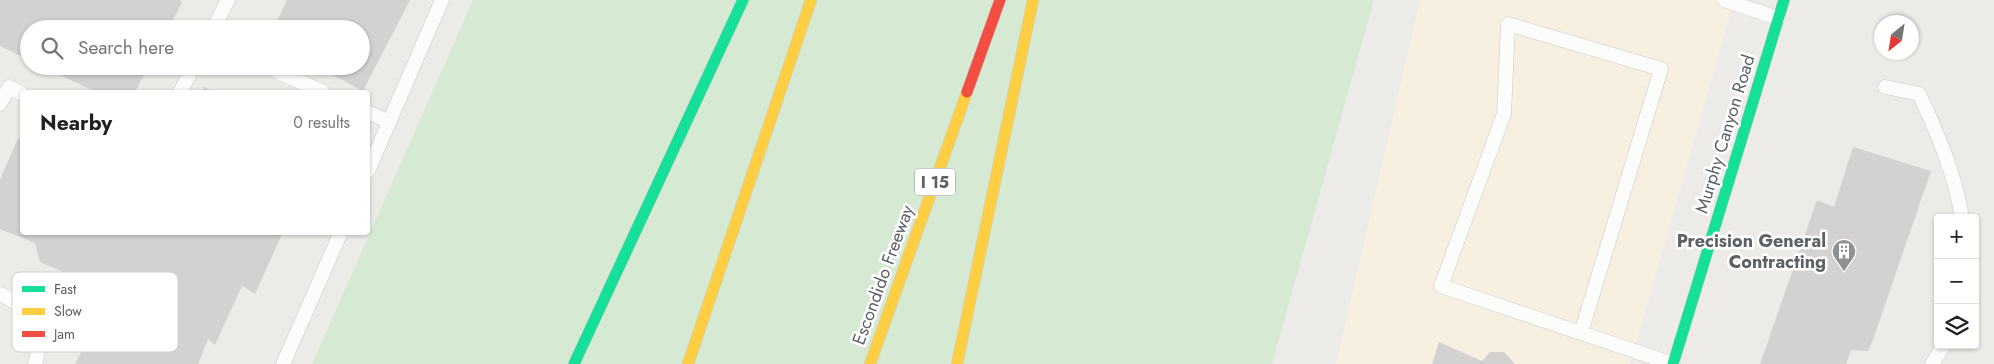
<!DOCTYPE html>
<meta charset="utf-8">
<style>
body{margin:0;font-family:Jost,sans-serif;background:#f2f2f2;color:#202124}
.controls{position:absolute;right:15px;bottom:15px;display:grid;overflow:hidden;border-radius:5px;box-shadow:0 1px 4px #0004}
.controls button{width:45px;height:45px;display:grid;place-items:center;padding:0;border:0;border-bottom:1px solid #e0e0e0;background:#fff;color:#202124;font:25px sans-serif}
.compass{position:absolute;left:1874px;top:15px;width:45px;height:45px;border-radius:50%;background:#fff;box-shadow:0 1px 4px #0004;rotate:210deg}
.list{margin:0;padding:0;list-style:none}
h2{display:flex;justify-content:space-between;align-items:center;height:65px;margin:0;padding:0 20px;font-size:21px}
h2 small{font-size:16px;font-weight:400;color:#757577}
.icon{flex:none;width:28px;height:28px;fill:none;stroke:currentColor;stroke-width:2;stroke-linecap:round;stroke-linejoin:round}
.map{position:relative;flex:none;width:1994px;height:364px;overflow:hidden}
.search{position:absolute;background:#fff;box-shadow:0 1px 4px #0004;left:20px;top:20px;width:350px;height:55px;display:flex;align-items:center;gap:12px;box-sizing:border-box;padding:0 18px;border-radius:28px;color:#757577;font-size:19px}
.panel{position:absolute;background:#fff;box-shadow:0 1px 4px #0004;left:20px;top:90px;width:350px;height:145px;border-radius:5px}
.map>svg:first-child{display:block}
</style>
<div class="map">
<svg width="1994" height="364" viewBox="0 0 1994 364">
<rect width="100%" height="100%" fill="#edebe7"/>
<path fill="#f7efe0" d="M 1420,0 L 1734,0 L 1630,364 L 1336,364 Z"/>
<path fill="#d6e9d2" d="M 473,0 L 1374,0 L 1272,364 L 312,364 Z"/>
<path fill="#d3d2d0" d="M 0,0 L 180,0 L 182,3 L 168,29 L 29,29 L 29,60 L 0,46 Z
M 287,0 L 410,0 L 363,91 L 316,66 L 361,66 L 361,29 L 273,29 Z
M 41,66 L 149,66 L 135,92 L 96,92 Z
M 204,87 L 215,92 L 202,92 Z
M 18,138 L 22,141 L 22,232 L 283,232 L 255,294 L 242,286 L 215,345 L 208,339 L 198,364 L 75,364 L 82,351 L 72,335 L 103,289 L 40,262 L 35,243 L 0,229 L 0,180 Z
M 1853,147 L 1931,171 L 1874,337 L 1868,351 L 1851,350 L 1846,364 L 1760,364 L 1817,200 L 1834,207 Z
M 1439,342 L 1482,361 L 1490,352 L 1504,352 L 1515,364 L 1432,364 Z"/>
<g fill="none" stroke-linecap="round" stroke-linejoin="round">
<g stroke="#c8c8c8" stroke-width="15">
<path id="lane" d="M 1724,0 L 1778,18
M 213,29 L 228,0
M 265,66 L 323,92
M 1885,87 L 1919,94 C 1938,134 1955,174 1962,218
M 180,92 L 194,66
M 0,104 L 9,87 L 22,94
M 368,112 L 389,122
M 368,171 L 442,0
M 0,294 C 31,308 46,330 35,364
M 1581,333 L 1661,69 L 1508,24 L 1504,114 L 1441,286 L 1673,364
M 283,364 L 341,232
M 1932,364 L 1944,345"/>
</g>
<g stroke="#c9c9c9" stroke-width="12">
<path id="fast" d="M 574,364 L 743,0
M 1673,364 L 1784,0"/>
</g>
<g stroke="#c9c9c9" stroke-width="12">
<path id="slow" d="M 688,364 L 811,0
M 870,364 L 967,92
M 957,364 L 1033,0"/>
</g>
<g stroke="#c9c9c9" stroke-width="12">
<path id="jam" d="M 967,92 L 1000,0"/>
</g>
<use href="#lane" stroke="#fcfcfb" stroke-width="14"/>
<use href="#fast" stroke="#16e098" stroke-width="11"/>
<use href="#slow" stroke="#ffcf43" stroke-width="11"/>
<use href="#jam" stroke="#f24e42" stroke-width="11"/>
</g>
<defs>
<g id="building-pin" transform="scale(1.25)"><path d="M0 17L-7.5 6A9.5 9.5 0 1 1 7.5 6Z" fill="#8f9193" stroke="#fff"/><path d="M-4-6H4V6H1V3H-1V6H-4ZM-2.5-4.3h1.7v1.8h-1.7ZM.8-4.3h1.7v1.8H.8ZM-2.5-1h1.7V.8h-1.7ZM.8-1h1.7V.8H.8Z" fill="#fff"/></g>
</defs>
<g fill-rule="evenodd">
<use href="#building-pin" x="1844" y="251"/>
</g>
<g text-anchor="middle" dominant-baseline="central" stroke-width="5" stroke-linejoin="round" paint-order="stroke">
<rect fill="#fff" stroke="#8d9094" stroke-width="1" x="915" y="168.5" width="40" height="27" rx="4"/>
<g font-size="16" font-weight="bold" fill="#5c6166">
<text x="935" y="182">I 15</text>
</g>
<g font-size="18" fill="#5c6166" stroke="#fff">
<text transform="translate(1725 134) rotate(-73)">Murphy Canyon Road</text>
<text transform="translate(883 275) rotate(-70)">Escondido Freeway</text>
</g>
<g font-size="18" font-weight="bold" fill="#5c6166" stroke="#fff" text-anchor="end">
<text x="1826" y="241">Precision General<tspan x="1826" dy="21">Contracting</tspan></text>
</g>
</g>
<rect x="12" y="272" width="166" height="80" rx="8" fill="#fff" stroke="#ced0d1" stroke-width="1"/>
<rect x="22" y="286" width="23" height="6" fill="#16e098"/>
<rect x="22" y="308" width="23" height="7" fill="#ffcf43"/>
<rect x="22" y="331" width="23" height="6" fill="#f24e42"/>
<g font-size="14" fill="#5c6166">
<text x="54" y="294">Fast</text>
<text x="54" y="316">Slow</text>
<text x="54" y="339">Jam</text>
</g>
</svg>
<div class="controls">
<button>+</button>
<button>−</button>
<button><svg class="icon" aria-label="layers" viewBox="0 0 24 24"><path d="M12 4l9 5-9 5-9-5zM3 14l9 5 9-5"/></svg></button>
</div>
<svg class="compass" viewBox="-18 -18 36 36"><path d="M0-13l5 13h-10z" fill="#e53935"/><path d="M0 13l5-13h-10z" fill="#757577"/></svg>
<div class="search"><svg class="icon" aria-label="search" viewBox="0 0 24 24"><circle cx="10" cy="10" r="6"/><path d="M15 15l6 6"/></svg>Search here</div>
<section class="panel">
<h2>Nearby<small>0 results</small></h2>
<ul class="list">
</ul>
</section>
</div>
